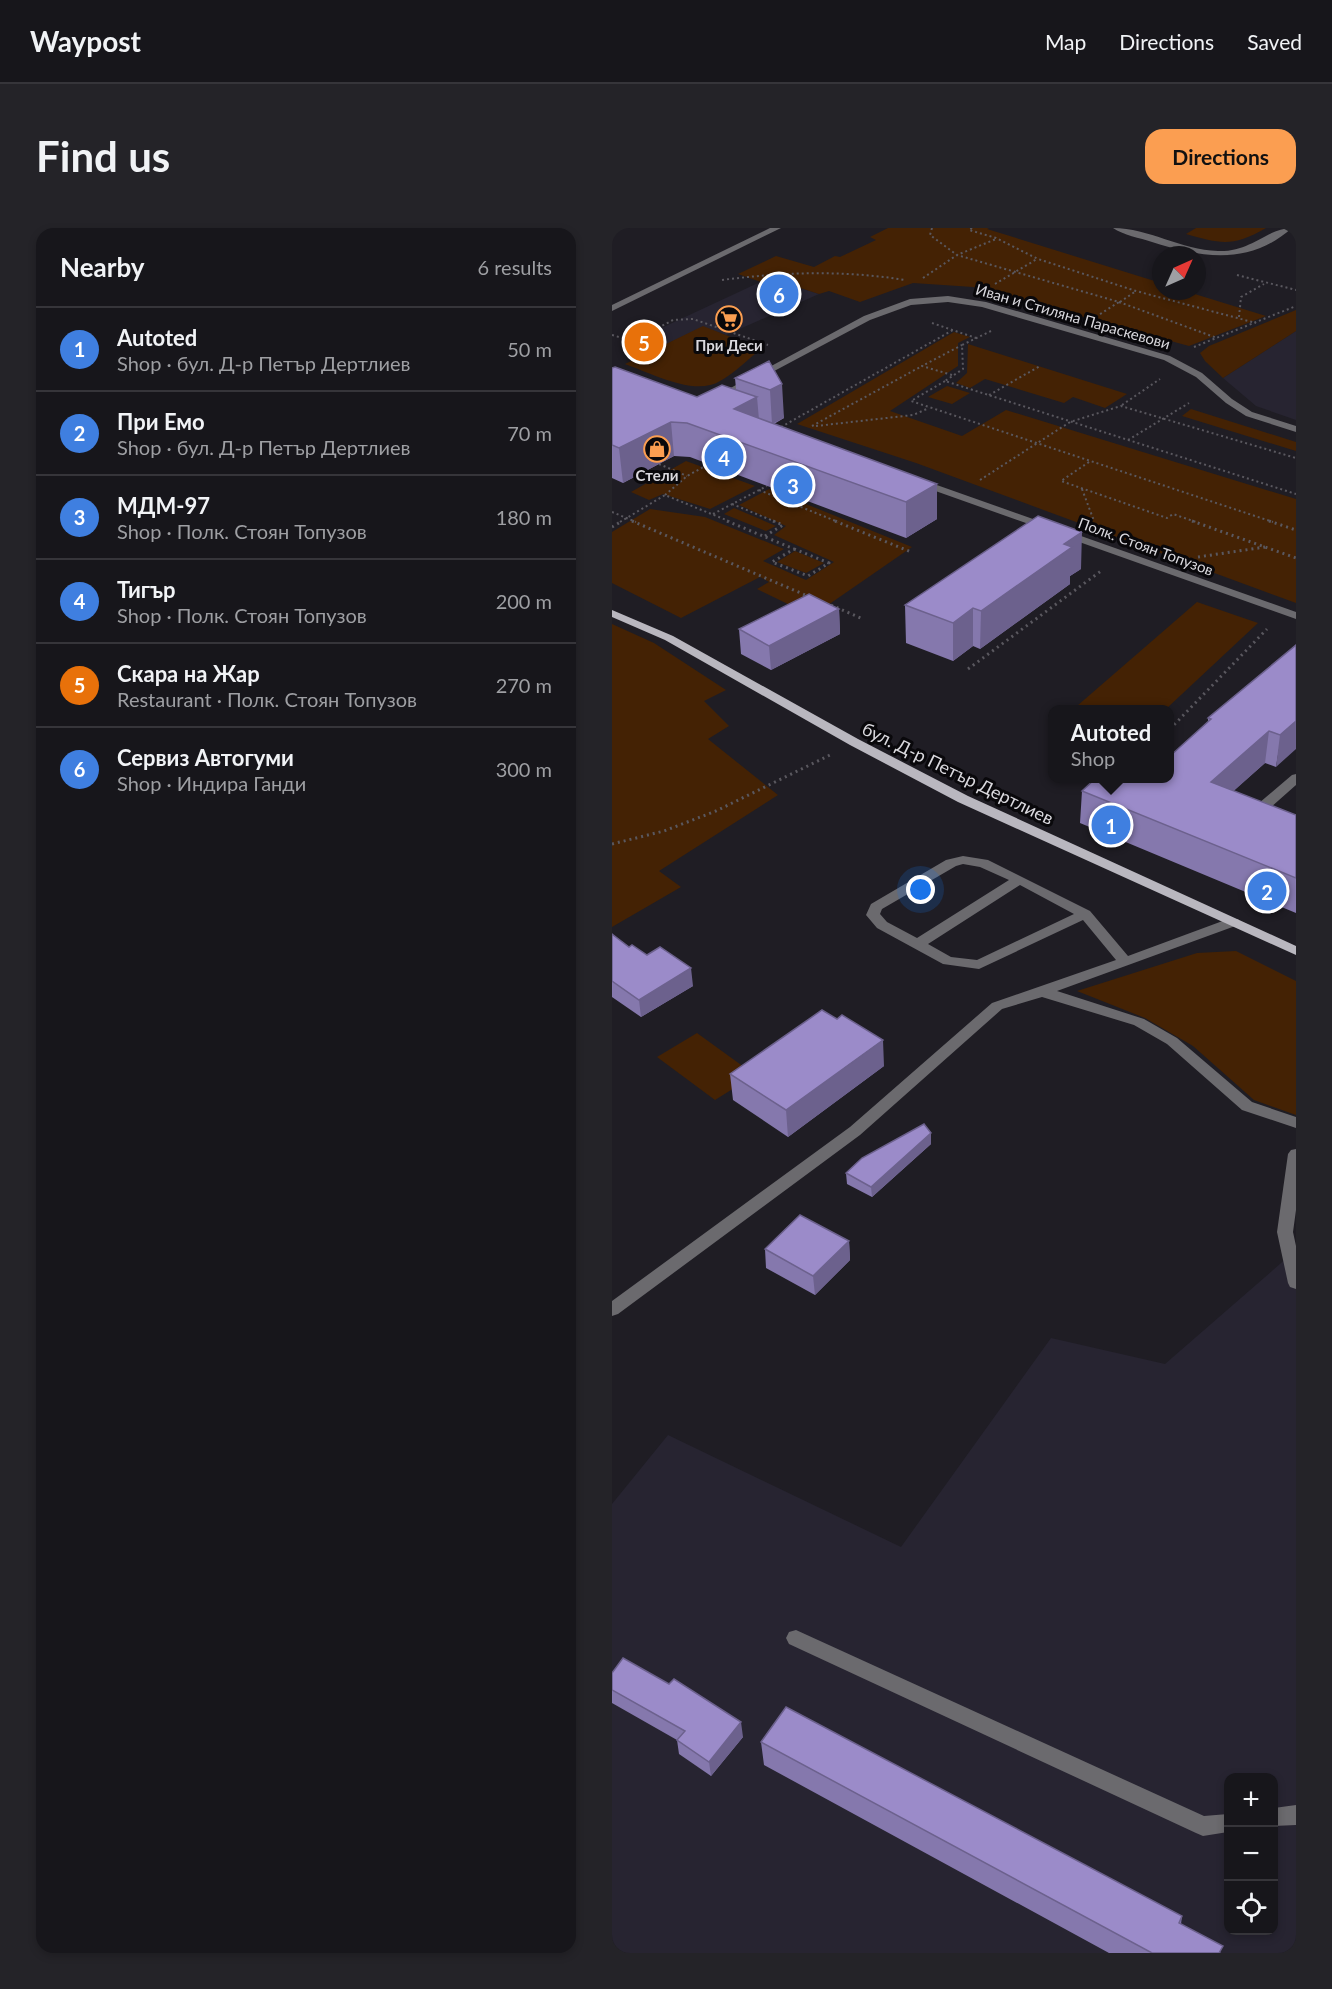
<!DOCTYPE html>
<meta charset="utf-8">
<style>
body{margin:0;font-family:Lato,sans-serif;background:#242328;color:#f1f3f6}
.controls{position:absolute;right:18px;bottom:18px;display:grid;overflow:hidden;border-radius:12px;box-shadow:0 3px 9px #0003}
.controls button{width:54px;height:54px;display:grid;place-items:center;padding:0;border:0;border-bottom:2px solid #36353a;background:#17161b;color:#f1f3f6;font:30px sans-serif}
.compass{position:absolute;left:540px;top:18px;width:54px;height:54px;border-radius:50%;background:#17161b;box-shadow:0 3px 9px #0003;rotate:45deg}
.you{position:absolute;left:309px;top:662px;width:21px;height:21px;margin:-15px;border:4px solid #fff;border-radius:50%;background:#1a73e8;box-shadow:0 0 0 9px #1a73e833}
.badge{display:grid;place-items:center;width:39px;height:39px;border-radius:50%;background:#fb9e51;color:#fff;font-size:20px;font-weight:700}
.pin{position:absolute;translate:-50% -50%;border:3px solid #fff;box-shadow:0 2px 6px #0006}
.popup{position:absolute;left:436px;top:477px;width:126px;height:78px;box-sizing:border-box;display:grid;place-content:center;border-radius:12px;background:#17161b;filter:drop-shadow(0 2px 4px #0005);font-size:20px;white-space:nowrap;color:#9e9fa3}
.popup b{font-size:22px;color:#f1f3f6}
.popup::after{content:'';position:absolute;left:50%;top:100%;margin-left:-12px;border:12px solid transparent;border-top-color:#17161b}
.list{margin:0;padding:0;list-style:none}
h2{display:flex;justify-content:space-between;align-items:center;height:78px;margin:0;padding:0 24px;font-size:26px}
h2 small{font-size:20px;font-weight:400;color:#9e9fa3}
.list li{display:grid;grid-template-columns:39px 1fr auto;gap:18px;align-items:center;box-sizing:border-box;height:84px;padding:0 24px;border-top:2px solid #36353a}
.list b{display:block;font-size:22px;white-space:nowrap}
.list p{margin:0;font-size:20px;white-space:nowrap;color:#9e9fa3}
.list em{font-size:20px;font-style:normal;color:#9e9fa3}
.icon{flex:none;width:33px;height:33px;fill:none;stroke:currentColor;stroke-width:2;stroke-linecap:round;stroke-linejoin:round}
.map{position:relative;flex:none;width:684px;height:1725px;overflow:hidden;border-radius:18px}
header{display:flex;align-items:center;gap:36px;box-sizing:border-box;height:84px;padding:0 30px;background:#17161b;border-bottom:2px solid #36353a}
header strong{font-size:28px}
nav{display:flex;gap:33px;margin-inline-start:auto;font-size:21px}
.intro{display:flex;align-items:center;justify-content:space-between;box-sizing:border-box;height:144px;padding:0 36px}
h1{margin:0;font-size:42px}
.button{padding:15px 27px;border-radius:18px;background:#fb9e51;color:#111;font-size:21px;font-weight:700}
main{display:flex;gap:36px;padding:0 36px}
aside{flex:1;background:#17161b;border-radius:18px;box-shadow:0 3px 9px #0003}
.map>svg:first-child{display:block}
</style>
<header>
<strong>Waypost</strong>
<nav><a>Map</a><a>Directions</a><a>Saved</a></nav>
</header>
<div class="intro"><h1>Find us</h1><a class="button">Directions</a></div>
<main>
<aside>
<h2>Nearby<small>6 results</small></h2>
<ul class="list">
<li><span class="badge" style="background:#3f7fe0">1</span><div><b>Autoted</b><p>Shop · бул. Д-р Петър Дертлиев</p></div><em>50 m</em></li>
<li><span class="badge" style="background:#3f7fe0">2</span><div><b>При Емо</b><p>Shop · бул. Д-р Петър Дертлиев</p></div><em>70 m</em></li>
<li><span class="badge" style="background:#3f7fe0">3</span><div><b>МДМ-97</b><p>Shop · Полк. Стоян Топузов</p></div><em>180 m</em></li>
<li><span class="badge" style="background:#3f7fe0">4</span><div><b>Тигър</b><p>Shop · Полк. Стоян Топузов</p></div><em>200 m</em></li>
<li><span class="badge" style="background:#e8710a">5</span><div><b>Скара на Жар</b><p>Restaurant · Полк. Стоян Топузов</p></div><em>270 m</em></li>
<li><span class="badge" style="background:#3f7fe0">6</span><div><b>Сервиз Автогуми</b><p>Shop · Индира Ганди</p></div><em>300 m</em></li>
</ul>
</aside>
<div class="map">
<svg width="684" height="1725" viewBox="0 0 684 1725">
<rect width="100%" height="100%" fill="#1f1d24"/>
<path fill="#272431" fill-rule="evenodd" d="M 157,50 L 207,66 L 114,107 L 91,99 L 38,124 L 15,116 Z
M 684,103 L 684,192 L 644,178 L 611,150 Z
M 684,1022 L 684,1725 L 0,1725 L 0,1276 L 56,1207 L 289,1319 L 439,1110 L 553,1136 ZM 616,1550 L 662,1550 L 662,1702 L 616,1702 Z"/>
<path fill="#442204" d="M 276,0 L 377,0 L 375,1 L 549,55 L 549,63 L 573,63 L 654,88 L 577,118 L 361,59 L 301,55 L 248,74 L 217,63 L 207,66 L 157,50 L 149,54 L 126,46 L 164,28 L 202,39 L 223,28 L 228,29 L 264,12 L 258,9 Z
M 584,0 L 654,0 C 621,19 609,16 574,6 Z
M 684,82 L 684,103 L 611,150 L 593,133 L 588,125 L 597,118 Z
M 91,98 L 149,121 C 136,131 123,145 108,153 C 83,169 39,145 13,136 Z
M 342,104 L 358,109 L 346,115 L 346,138 L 278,183 L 350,208 L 394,182 L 684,271 L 684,375 L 304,235 L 185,196 Z
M 356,116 L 515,166 L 493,180 L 461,169 L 452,175 L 373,151 L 358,160 L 344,155 L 355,145 Z
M 335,158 L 358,165 L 340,176 L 316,169 Z
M 579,181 L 684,214 L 684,223 L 570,188 Z
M 74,233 L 143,258 L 98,281 L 51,266 L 37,272 L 19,264 Z
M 157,261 L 300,319 L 203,386 L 182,379 L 145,361 L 157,354 L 148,349 L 69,390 L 0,355 L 0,304 L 38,281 L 93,289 L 172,321 L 151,333 L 194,352 L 222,334 L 162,307 L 174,298 L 127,277 Z
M 122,280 L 164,298 L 154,303 L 112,286 Z
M 183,323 L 212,335 L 194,345 L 165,334 Z
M 585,374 L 646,395 L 554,481 L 467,481 L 465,478 Z
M 0,396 L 42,415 L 114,462 L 92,473 L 117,498 L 96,511 L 166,567 L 47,643 L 69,659 L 0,699 Z
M 624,723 L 684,753 L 684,887 L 642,872 L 581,818 L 533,790 L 465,763 L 585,725 Z
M 85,805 L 143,847 L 103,872 L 45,829 Z"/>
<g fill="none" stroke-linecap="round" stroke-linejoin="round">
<path stroke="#5a585f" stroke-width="2" stroke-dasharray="2 3" stroke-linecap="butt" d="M 320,0 L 318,7 L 345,27 L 507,74 L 485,88
M 360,0 L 357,2 L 384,10 L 426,31 L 524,63 L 644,95
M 625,47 L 684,62
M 311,50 L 345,27 L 384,11
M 110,52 C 172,44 231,42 293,52
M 383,56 L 425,31
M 507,74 L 605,110
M 508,74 L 524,63
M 627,89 L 629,69 L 652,56
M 320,95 L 364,110
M 379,103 L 350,117 L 351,141 L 333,153 L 684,266
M 0,107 L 21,113 L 61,92 L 81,91 L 156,117
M 582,119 L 684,78
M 340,147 L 310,138 L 350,117
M 333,153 L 299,173 L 661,294
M 377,167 L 428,138
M 510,177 L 548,151
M 200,198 L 310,138
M 204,198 L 301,187 L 317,180
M 169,199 L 341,102
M 516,212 L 577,175
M 477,234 L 449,253 L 555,290 L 561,286 L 584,294
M 47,236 L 75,248
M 368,252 L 458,194 L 509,178 L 684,230
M 470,261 L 482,293
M 147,262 L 226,294
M 164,265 L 179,271
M 53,267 L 75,248 L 97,236
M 120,276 L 164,294
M 0,284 L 24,294
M 101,286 L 155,258
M 8,294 L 53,267 L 119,294"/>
<path stroke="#5a585f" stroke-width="3" stroke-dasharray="2 4" stroke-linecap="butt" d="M 20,293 L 198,369
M 115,293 L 182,321
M 223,293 L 299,324
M 580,293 L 684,330
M 657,293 L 684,302
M 0,299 L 10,293
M 153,308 L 171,297 L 161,293
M 182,321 L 217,335 L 196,348 L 160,334 Z
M 586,329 L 653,319
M 219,377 L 251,391
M 356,441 L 489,343
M 558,501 L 655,401
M 0,616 L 52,603 L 104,583 L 218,527"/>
<path fill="#6b6a6e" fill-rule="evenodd" d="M 158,0 L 169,0 L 0,83 L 0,77 Z
M 501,0 C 537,0 569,22 606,23 C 640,24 655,0 680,0 C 637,38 590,30 540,14 C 528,10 511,7 501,0 Z
M 336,68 L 374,74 L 558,128 L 590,145 L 620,171 L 640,184 L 684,198 L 684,204 L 634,188 L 614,175 L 584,149 L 552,132 L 370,79 L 336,74 L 299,77 L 258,92 L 106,173 L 98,171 L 252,88 L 298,71 Z
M 305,250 L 684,384 L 684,391 L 301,255 L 300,253 Z
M 684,546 L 684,557 L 657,581 L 647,581 L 646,578 L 647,575 L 680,547 Z
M 351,628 L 376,632 L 478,683 L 516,728 L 616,691 L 626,691 L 628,694 L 626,697 L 445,763 L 532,791 L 565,810 L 640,874 L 684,889 L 684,900 L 630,882 L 555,816 L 522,797 L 430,769 L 390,781 L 248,907 L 6,1086 L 0,1088 L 0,1073 L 238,899 L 380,775 L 504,732 L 471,692 L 367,741 L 331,736 L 265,700 L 254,687 L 259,676 L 334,632 ZM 351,636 L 368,639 L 397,652 L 305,710 L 275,694 L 268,686 L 270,681 L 344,638 ZM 408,657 L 462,686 L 365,732 L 339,729 L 316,716 Z
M 684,921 L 684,982 L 681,1004 L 684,1018 L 684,1061 L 678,1059 L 676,1055 L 665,1004 L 676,926 L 679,922 Z
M 184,1402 L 592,1588 L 616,1586 L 616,1604 L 591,1608 L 584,1605 L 177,1416 L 174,1410 L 177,1404 Z
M 684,1577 L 684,1597 L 662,1598 L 662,1580 Z"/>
<path fill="#b9b7bf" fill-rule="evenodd" d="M 0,382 L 61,408 L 246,511 L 356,568 L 684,718 L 684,727 L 346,574 L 238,517 L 53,412 L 0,389 Z"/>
</g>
<path fill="#8578ad" d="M 157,133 L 172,190 L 162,196 L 325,256 L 325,291 L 294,310 L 78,229 L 62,228 L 11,255 L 0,250 L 0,140 L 85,169 L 124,161 L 123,150 Z
M 469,341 L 458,348 L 458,356 L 368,421 L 361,418 L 341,433 L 294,415 L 293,377 Z
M 227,381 L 228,406 L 159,442 L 129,426 L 127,401 Z
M 684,417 L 664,539 L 653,535 L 621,563 L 684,587 L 684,685 L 468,595 L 470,563 L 558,550 L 596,494 L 596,490 Z
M 0,706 L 17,719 L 81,758 L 29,789 L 0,769 Z
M 272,838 L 176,909 L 121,872 L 118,846 Z
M 319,905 L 319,916 L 260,969 L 235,956 L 234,945 Z
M 237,1013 L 238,1032 L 203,1067 L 154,1040 L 153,1021 Z
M 0,1445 L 131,1509 L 99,1548 L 67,1526 L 65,1512 L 0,1475 Z
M 149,1514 L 570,1688 L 569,1696 L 609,1725 L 497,1725 L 152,1537 Z"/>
<path fill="#6c618d" d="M 170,156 L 172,190 L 160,196 L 158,162 Z
M 145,169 L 148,203 L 122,181 Z
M 59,194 L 62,228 L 11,255 L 7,220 Z
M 325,256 L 325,291 L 294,310 L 294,274 Z
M 470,304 L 469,341 L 458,348 L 458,356 L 368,421 L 369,383 L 452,316 Z
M 361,380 L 361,418 L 341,433 L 341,395 Z
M 227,381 L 228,406 L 159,442 L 157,418 Z
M 684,493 L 684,521 L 664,539 L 668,507 Z
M 657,503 L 653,535 L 596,586 L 599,554 Z
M 79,740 L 81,758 L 29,789 L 27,772 Z
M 271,812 L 272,838 L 176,909 L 174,882 Z
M 319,905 L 319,916 L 260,969 L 259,959 Z
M 237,1013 L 238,1032 L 203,1067 L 201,1048 Z
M 129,1494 L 131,1509 L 99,1548 L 97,1534 Z"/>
<path fill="#9b8bc9" stroke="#6c618d" stroke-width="1.5" d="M 157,133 L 170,156 L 158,162 L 123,150 Z
M 3,139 L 85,169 L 110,157 L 145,169 L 122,181 L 325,256 L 294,274 L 75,195 L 59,194 L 7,220 L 0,217 L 0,140 Z
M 426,288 L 470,304 L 452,316 L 460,319 L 369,383 L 361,380 L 341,395 L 293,377 Z
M 197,366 L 227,381 L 157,418 L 127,401 Z
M 684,417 L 684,493 L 668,507 L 657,503 L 599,554 L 684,587 L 684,650 L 470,563 L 484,550 L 558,550 L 558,528 L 599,491 L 596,490 Z
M 0,706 L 17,719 L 20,717 L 35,727 L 48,719 L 79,740 L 27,772 L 0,753 Z
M 210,782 L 225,791 L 230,787 L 271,812 L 174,882 L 118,846 Z
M 312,896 L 319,905 L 259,959 L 234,945 L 250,930 Z
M 188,987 L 237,1013 L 201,1048 L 153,1021 Z
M 11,1430 L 57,1456 L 62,1451 L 129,1494 L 97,1534 L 65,1512 L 73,1503 L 0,1462 L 0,1445 Z
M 174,1479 L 570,1688 L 567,1695 L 611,1718 L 607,1725 L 540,1725 L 149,1514 Z"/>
<defs>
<g id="supermarket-ring" transform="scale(1.35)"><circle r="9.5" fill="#09080b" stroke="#fb9e51" stroke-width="1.5"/><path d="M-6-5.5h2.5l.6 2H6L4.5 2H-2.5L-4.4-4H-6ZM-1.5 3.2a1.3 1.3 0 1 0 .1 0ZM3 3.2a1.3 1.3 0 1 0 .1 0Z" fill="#fb9e51"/></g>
<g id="shop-ring" transform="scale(1.35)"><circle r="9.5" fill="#09080b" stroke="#fb9e51" stroke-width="1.5"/><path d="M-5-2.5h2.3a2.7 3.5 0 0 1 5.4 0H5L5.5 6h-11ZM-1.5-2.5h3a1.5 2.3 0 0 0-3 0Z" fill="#fb9e51"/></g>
</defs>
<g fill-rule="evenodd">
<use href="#supermarket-ring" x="117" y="91"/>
<use href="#shop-ring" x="45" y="221"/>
</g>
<g text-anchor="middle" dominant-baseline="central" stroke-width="6" stroke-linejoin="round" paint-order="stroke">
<g font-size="15" fill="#dad9de" stroke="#09080b">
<text transform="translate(461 88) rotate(16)">Иван и Стиляна Параскевови</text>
<text transform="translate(534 318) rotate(20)">Полк. Стоян Топузов</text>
</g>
<g font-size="15" font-weight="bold" fill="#dad9de" stroke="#09080b">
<text x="117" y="117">При Деси</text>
<text x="45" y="247">Стели</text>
</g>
<g font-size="18" fill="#dad9de" stroke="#09080b">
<text transform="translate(346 545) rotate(26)">бул. Д-р Петър Дертлиев</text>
</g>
</g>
</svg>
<div class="controls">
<button>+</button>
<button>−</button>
<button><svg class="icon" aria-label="locate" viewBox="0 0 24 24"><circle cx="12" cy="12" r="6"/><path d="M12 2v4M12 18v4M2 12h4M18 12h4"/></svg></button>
</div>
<svg class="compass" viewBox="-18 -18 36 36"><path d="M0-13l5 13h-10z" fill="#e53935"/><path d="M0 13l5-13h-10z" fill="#9e9fa3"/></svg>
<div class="you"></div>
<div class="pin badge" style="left:499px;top:597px;background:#3f7fe0">1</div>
<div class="popup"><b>Autoted</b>Shop</div>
<div class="pin badge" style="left:655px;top:663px;background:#3f7fe0">2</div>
<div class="pin badge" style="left:181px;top:257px;background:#3f7fe0">3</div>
<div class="pin badge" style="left:112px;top:229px;background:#3f7fe0">4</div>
<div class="pin badge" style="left:32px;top:114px;background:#e8710a">5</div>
<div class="pin badge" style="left:167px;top:66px;background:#3f7fe0">6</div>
</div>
</main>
